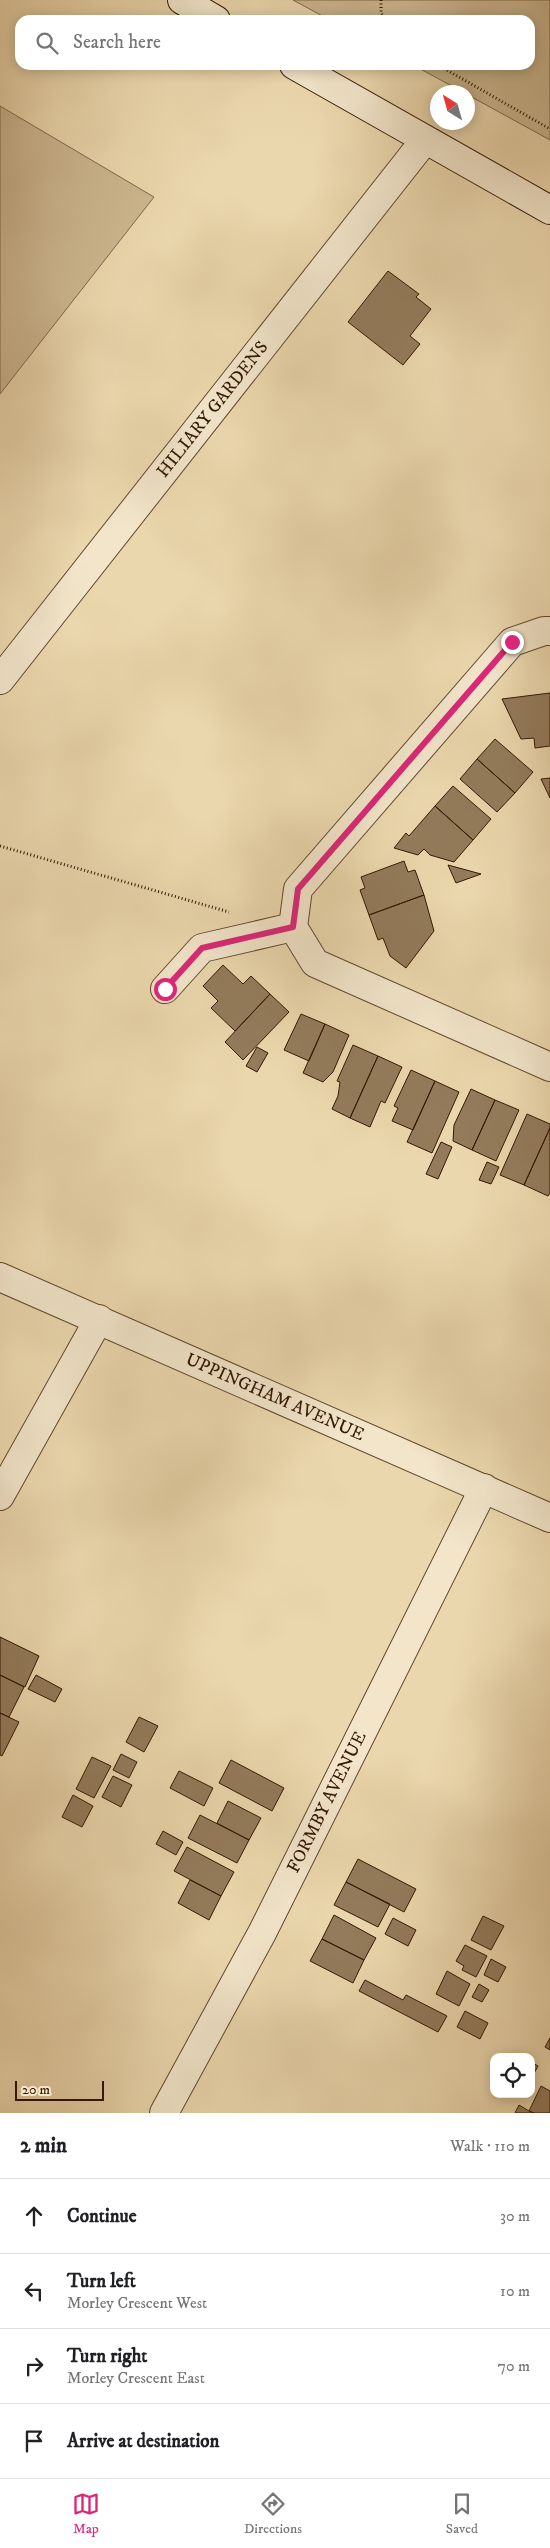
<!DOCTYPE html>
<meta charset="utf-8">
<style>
body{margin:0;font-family:"IM FELL DW Pica",serif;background:#f2f2f2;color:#202124}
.controls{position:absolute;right:15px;bottom:15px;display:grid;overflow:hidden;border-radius:10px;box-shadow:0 2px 12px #0003}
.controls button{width:45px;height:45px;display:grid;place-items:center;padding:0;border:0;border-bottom:1px solid #e0e0e0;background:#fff;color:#202124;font:25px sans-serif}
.compass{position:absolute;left:430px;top:85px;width:45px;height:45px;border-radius:50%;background:#fff;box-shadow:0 2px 12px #0003;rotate:323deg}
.scale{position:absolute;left:15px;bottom:12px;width:89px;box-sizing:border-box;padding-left:5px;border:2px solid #341803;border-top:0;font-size:14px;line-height:18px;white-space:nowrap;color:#341803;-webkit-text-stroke:4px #f2e5ca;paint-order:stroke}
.stop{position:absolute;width:15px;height:15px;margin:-11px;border:4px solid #db2777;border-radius:50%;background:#fff}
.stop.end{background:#db2777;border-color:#fff;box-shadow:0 1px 5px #0008}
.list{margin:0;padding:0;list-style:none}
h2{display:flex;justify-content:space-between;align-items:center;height:65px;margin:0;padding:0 20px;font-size:21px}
h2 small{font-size:16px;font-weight:400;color:#757577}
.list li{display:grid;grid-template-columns:32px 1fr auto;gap:15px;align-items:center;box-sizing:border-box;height:75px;padding:0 20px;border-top:1px solid #e0e0e0}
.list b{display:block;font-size:19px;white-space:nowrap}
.list p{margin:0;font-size:16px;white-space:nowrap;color:#757577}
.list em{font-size:16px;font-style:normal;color:#757577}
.icon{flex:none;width:28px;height:28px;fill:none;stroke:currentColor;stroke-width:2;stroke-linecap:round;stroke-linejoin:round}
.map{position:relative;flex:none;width:550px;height:2113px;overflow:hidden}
.search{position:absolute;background:#fff;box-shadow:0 2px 12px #0003;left:15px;right:15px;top:15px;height:55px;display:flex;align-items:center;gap:12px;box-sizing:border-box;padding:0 18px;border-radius:15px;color:#757577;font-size:19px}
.sheet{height:365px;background:#fff}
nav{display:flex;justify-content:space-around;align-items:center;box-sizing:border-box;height:70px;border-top:1px solid #e0e0e0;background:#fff;font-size:14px;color:#757577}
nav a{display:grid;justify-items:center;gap:2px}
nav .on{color:#db2777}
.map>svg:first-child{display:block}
</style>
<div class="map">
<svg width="550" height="2113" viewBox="0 0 550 2113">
<rect width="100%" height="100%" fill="#ebd7ad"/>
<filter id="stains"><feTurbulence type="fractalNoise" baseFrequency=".004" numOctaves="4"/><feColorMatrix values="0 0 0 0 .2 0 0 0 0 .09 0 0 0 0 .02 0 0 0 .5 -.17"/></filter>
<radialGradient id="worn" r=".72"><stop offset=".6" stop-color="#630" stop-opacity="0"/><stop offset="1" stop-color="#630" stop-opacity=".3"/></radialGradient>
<path fill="#ccb790" stroke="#80684a" d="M 293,0 L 550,0 L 550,140 L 468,95 L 468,92 L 463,92 L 413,65 L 530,65 L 530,20 L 330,20 Z
M 0,106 L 154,197 L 0,394 Z"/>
<path fill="#937b5b" stroke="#341803" d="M 388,271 L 419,294 L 416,297 L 431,309 L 410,336 L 420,344 L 403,365 L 348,322 Z
M 550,693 L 550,746 L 535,748 L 534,738 L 521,739 L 502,699 Z
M 495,739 L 533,772 L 515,793 L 477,759 Z
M 477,759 L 515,793 L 497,812 L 460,779 Z
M 550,778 L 550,798 L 541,779 Z
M 453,786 L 491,819 L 473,840 L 435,806 Z
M 435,806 L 473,840 L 454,862 L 430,855 L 424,849 L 418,855 L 394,848 L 406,833 L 409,836 Z
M 404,861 L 408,872 L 415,870 L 424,895 L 369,915 L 360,890 L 365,888 L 361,877 Z
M 448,865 L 481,874 L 456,883 Z
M 424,895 L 434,931 L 406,968 L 390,956 L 383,938 L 378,940 L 369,915 Z
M 223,965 L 243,984 L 251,976 L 270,994 L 235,1031 L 211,1008 L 218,1001 L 203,986 Z
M 270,994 L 289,1012 L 243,1060 L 225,1042 Z
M 301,1014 L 325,1024 L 309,1061 L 284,1050 Z
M 325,1024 L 349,1035 L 333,1072 L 323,1082 L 303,1073 Z
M 353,1045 L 378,1056 L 350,1118 L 332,1109 L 338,1096 L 340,1082 L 337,1081 Z
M 257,1047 L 268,1053 L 257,1072 L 246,1066 Z
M 378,1056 L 402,1067 L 385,1103 L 381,1101 L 370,1127 L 350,1118 Z
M 411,1070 L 435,1081 L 413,1130 L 392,1121 L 398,1108 L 394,1106 Z
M 435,1081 L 459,1092 L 432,1153 L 407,1142 Z
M 471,1089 L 495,1100 L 472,1150 L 453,1141 L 454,1125 Z
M 495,1100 L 519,1110 L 496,1161 L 472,1150 Z
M 527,1114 L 550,1124 L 550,1128 L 524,1185 L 500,1175 Z
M 550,1128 L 550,1193 L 548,1196 L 524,1185 Z
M 441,1142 L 452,1147 L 438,1179 L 426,1174 Z
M 487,1162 L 499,1167 L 491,1184 L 479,1180 Z
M 0,1637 L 39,1656 L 25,1687 L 0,1675 Z
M 0,1675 L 24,1687 L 9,1717 L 0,1713 Z
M 36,1675 L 62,1689 L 55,1702 L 28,1689 Z
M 0,1713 L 19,1722 L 2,1756 L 0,1755 Z
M 139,1717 L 158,1726 L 144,1752 L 126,1742 Z
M 121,1754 L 137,1762 L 129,1778 L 113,1770 Z
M 92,1757 L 111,1766 L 94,1798 L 76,1789 Z
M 231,1760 L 284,1788 L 272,1811 L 219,1783 Z
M 179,1771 L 213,1788 L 204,1806 L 170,1788 Z
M 113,1776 L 132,1785 L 121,1807 L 102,1797 Z
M 73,1795 L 93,1806 L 82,1827 L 62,1817 Z
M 228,1801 L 261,1818 L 249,1840 L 217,1823 Z
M 200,1815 L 249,1840 L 237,1863 L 188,1838 Z
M 163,1831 L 183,1842 L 176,1855 L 156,1844 Z
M 187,1847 L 234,1872 L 221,1896 L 174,1871 Z
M 358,1859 L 416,1889 L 404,1912 L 346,1882 Z
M 190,1880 L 221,1896 L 209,1920 L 178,1903 Z
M 346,1882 L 390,1904 L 378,1927 L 334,1905 Z
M 334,1915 L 376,1938 L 364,1960 L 322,1939 Z
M 483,1916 L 504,1926 L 491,1950 L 471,1940 Z
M 393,1918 L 416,1930 L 408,1946 L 385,1934 Z
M 322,1939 L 364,1960 L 353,1983 L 310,1961 Z
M 465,1945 L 487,1956 L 476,1977 L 462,1970 L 464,1966 L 456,1961 Z
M 491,1959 L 506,1967 L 498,1982 L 484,1975 Z
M 447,1971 L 470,1984 L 459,2006 L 436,1994 Z
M 365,1980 L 403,2000 L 406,1995 L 447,2016 L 438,2032 L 359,1991 Z
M 479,1984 L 489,1990 L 482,2002 L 472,1997 Z
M 465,2011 L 488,2023 L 480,2039 L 457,2027 Z
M 550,2038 L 550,2050 L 545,2047 Z
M 531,2062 L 538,2066 L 532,2077 L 531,2076 Z
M 541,2086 L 550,2091 L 550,2113 L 534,2113 L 529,2111 Z
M 519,2105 L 529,2111 L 534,2113 L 515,2113 Z"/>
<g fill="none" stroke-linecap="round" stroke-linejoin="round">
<g stroke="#62482e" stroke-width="30">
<g id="street">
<path d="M 550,631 L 544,631 L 512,642 L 298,889 L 293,927 L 315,963 L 550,1067"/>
<path id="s1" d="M 0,680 L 425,140"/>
<path d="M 165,989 L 202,948 L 293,927"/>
<path id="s2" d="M 0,1277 L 550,1518"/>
<path d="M 0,1496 L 99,1319"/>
<path id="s3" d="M 164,2113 L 262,1933 L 484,1488"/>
</g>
</g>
<g stroke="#341803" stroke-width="30">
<path id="secondary" d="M 182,0 L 216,20
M 294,65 L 550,210"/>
</g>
<path stroke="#341803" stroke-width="3" stroke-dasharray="1 2.5" stroke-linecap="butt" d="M 381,0 L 381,13 L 386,20
M 438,65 L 550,129
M 0,846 L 229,912"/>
<use href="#street" stroke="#f2e5ca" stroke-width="28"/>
<use href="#secondary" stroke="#f2e5ca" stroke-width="28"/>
</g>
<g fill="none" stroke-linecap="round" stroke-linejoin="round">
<path stroke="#db2777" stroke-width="6" d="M 165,989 L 202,948 L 293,927 L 298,889 L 512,642"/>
</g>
<g text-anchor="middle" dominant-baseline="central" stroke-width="5" stroke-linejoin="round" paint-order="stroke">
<g font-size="18" fill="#341803" stroke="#f2e5ca">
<text stroke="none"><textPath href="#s1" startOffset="344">HILIARY GARDENS</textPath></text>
<text stroke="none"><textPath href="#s2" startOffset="300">UPPINGHAM AVENUE</textPath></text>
<text stroke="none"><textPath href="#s3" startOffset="351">FORMBY AVENUE</textPath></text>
</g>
</g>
<rect width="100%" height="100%" filter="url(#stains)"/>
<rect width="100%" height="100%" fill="url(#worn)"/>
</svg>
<div class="controls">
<button><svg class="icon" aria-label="locate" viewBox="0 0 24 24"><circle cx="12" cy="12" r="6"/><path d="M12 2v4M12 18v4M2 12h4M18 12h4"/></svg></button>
</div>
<svg class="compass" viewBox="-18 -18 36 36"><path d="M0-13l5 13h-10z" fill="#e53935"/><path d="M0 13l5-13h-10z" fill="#757577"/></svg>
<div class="scale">20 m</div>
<div class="stop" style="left:165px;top:989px"></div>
<div class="stop end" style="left:512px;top:642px"></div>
<div class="search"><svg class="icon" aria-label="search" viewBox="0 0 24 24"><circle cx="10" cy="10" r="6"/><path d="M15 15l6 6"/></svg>Search here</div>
</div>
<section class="sheet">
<h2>2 min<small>Walk · 110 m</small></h2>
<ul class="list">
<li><svg class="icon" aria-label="ahead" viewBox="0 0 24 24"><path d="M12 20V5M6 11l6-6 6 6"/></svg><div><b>Continue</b></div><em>30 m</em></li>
<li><svg class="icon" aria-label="left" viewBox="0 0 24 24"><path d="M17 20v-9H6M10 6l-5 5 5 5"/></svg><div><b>Turn left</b><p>Morley Crescent West</p></div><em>10 m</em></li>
<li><svg class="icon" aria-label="right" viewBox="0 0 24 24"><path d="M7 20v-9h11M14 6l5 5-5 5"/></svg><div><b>Turn right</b><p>Morley Crescent East</p></div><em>70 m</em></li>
<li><svg class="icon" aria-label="arrive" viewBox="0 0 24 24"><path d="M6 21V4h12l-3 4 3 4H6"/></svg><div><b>Arrive at destination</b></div></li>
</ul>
</section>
<nav>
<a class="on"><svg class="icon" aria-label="map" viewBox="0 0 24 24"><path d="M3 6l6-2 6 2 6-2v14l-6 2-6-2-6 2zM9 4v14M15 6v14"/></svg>Map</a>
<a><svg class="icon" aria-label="directions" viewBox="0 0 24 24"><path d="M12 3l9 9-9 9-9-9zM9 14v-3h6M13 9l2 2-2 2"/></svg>Directions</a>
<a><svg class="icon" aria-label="saved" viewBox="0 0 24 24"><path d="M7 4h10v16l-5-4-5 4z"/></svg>Saved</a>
</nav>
